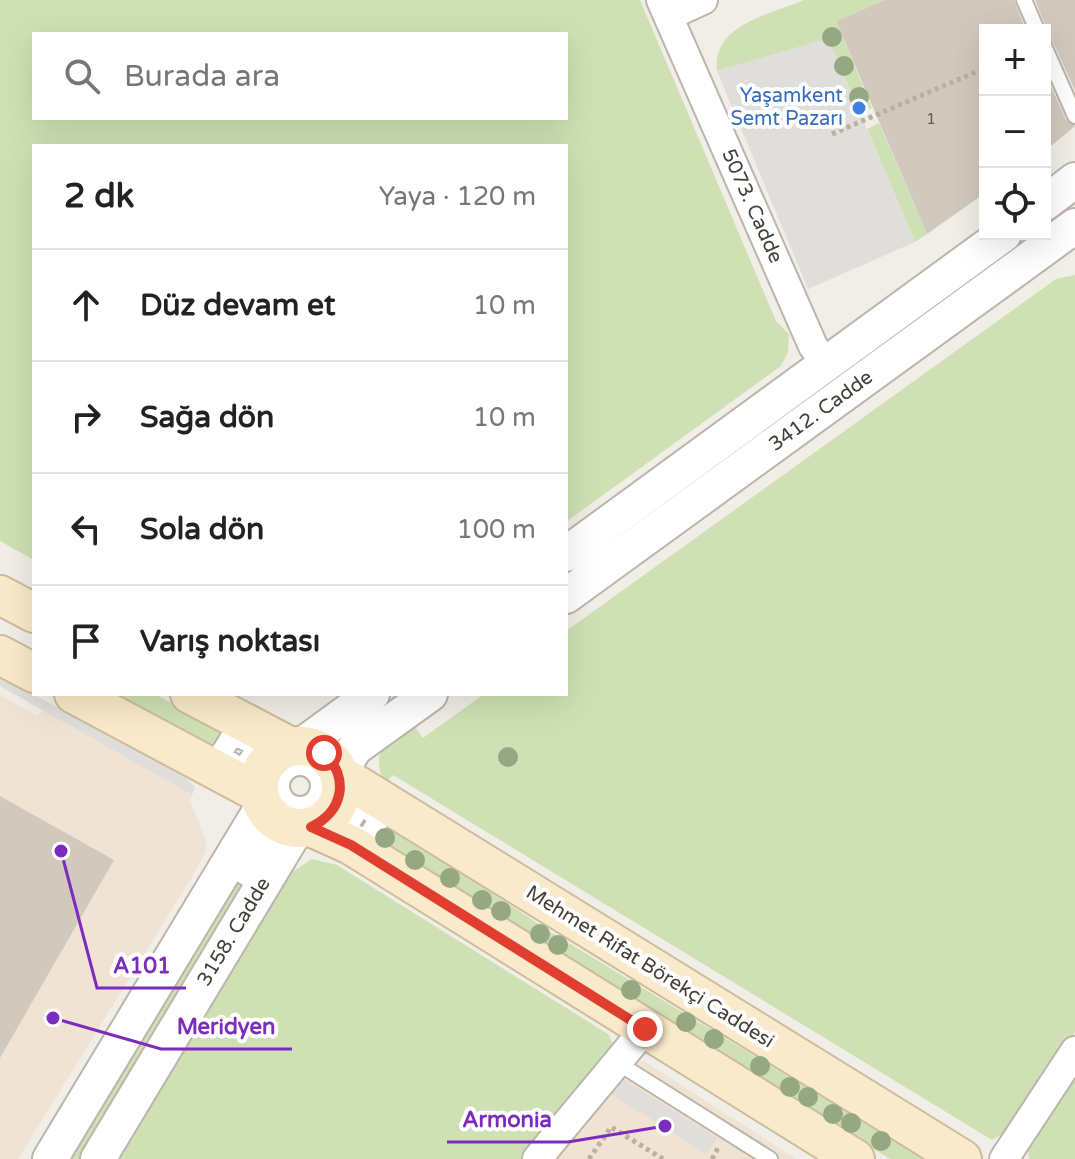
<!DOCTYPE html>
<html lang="tr">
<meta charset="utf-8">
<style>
body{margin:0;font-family:"Varela Round",sans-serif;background:#f6f6f6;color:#222}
.controls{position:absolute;right:24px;top:24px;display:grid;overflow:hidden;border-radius:0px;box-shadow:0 8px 32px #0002}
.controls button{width:72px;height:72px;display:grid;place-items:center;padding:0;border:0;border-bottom:2px solid #e0e0e0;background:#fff;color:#222;font:40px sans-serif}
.stop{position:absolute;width:24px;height:24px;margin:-18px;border:6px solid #e03f2f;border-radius:50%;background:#fff}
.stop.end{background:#e03f2f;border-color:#fff;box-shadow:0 2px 8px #0008}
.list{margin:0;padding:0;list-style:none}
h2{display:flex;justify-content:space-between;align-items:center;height:104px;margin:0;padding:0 32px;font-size:34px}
h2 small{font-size:26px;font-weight:400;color:#767676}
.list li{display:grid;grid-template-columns:52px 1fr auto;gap:24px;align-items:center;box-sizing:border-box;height:112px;padding:0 32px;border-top:2px solid #e0e0e0}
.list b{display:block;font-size:30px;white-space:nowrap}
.list em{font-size:26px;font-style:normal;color:#767676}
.icon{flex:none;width:44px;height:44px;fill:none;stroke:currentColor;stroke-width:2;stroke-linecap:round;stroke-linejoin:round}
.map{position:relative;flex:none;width:1075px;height:1159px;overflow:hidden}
.search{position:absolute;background:#fff;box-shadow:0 8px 32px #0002;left:32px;top:32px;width:536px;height:88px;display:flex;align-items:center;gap:20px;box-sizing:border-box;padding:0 28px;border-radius:0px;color:#767676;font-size:30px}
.panel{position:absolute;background:#fff;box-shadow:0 8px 32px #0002;left:32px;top:144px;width:536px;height:552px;border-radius:0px}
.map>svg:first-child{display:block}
</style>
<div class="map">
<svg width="1075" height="1159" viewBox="0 0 1075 1159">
<rect width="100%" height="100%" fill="#f1eee7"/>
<path fill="#f1e3d4" d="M 0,695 L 38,716 L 43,710 L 192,795 L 190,800 L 206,842 L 206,852 L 192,877 L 18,1159 L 0,1159 Z
M 644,1061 L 796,1159 L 558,1159 L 636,1063 Z"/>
<path fill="#cfe1b4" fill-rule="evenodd" d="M 0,0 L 640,0 L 776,321 L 789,334 L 788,352 L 781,366 L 566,522 L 566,146 L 34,146 L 34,560 L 0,541 ZM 34,34 L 566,34 L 566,118 L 34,118 Z
M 804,0 L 885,0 L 836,21 L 872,108 L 860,113 L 828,39 L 717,71 C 712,24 769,15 804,0 Z
M 879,123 L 927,234 L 915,242 L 867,129 Z
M 1075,275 L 1075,1032 L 1009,1130 L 992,1140 L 393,775 L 386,783 C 367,756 390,737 409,719 L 423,738 L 484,694 L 566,694 L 566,631 L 1056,279 Z
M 116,694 L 154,694 L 233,734 L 220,755 L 185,731 Z
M 380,818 L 549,931 L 924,1159 L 890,1159 L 435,879 L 366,841 Z
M 312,859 L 337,865 L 608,1034 L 612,1042 L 610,1050 L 522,1159 L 117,1159 L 289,874 Z
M 241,872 L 251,878 L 82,1159 L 69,1159 Z
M 1075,1070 L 1075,1159 L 1029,1159 C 1023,1131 1060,1092 1075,1070 Z"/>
<path fill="#e0dedb" d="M 828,38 L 915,242 L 808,289 L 717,71 Z
M 0,676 L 186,778 L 195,787 L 192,795 L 0,686 Z
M 623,1079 L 717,1138 L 706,1154 L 611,1094 Z"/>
<path fill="#d2c9be" d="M 885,0 L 1014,0 L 1026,30 L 985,30 L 985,193 L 927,234 L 836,21 Z
M 1035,0 L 1075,0 L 1075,91 L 1054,44 L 1045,38 L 1046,27 Z
M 1045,73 L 1066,120 L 1075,126 L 1045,151 Z
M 0,796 L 114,860 L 0,1058 Z"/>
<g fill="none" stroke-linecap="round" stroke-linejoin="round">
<g stroke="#bcb5ab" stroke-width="18">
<path id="service" d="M 1024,0 L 1037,30
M 1045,48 L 1075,116
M 618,1063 L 770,1159"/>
</g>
<g stroke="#bcb5ab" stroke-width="24">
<path id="pedestrian" d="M 233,734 L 259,747 L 242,770 L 220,755 Z
M279 786a21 21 0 1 1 42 0a21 21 0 1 1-42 0Z
M 361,805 L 380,818 L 366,841 L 345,829 Z
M 267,830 L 277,837 L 251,878 L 241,872 Z"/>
</g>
<g stroke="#bcb5ab" stroke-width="32">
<path id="minor" d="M 661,0 L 813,346 L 827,366
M 668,16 L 703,0
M 537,1159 L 645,1029
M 1004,1159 L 1075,1051"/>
</g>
<g stroke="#bcb5ab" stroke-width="38">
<path id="tertiary" d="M 1045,203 L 1075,180
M 566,554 L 1004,234
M 566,596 L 1075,226
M 301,746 L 372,694
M 339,774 L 355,748 L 430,694
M 50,1159 L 263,806
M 98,1159 L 297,828"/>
</g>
<g stroke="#ccbc9c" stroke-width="42">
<path id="secondary" d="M 0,595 L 34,613
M 0,655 L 34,673
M 74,694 L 259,793
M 190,694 L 291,747
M259 787a41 41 0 1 1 82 0a41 41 0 1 1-82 0Z
M 339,774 L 962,1159
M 311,827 L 351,845 L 855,1159"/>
</g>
<path stroke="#bcaf9e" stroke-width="5" stroke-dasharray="4 4" stroke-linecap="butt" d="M 832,134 L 985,68
M 589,1159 L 611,1127 L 663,1159
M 712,1159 L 719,1146"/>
<use href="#service" stroke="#fff" stroke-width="14"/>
<use href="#pedestrian" stroke="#fff" stroke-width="20"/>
<use href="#minor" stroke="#fff" stroke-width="28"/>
<use href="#tertiary" stroke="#fff" stroke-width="34"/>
<use href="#secondary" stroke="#f8eaca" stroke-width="38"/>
</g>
<g fill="#96a883">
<circle cx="832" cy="37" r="10"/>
<circle cx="844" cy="66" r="10"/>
<circle cx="859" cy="97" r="10"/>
<circle cx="508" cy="757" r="10"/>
<circle cx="385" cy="838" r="10"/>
<circle cx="415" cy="860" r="10"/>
<circle cx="450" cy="878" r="10"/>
<circle cx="482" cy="900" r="10"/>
<circle cx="501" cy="911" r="10"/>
<circle cx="540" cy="934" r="10"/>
<circle cx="558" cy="945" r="10"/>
<circle cx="631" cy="990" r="10"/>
<circle cx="686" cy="1022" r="10"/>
<circle cx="714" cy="1039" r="10"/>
<circle cx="760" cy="1066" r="10"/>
<circle cx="790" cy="1087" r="10"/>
<circle cx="808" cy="1097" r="10"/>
<circle cx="833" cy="1114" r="10"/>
<circle cx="851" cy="1123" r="10"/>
<circle cx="881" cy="1141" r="10"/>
</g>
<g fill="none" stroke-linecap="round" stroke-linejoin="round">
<path stroke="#e03f2f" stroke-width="10" d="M 324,753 C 350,778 343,812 311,827 L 351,845 L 645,1029"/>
</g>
<circle fill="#3f7fe0" stroke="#fff" stroke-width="3" cx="859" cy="108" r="8"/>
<g text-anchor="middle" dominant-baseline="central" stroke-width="8" stroke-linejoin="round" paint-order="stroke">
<g font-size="16" fill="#676159">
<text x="931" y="119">1</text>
</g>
<g font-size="20" fill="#366cbe" stroke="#fff" text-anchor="end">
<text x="843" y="96">Yaşamkent<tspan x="843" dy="23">Semt Pazarı</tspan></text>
</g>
<g font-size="20" fill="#433e37" stroke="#fff">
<text transform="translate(752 206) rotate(66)">5073. Cadde</text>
<text transform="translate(821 411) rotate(-36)">3412. Cadde</text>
<text transform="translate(234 932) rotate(-59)">3158. Cadde</text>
<text transform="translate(650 967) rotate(32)">Mehmet Rifat Börekçi Caddesi</text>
</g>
</g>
<path fill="none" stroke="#7b2cbf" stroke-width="3" d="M61 851L97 988H186M53 1018L161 1049H292M665 1126L568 1142H447"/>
<g fill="#7b2cbf" stroke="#fff" stroke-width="3">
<circle cx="61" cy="851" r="8"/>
<circle cx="53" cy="1018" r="8"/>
<circle cx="665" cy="1126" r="8"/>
</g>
<g font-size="22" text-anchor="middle" font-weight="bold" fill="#7b2cbf" stroke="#fff" stroke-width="8" stroke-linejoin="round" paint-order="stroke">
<text x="142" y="973">A101</text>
<text x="226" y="1034">Meridyen</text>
<text x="507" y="1127">Armonia</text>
</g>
</svg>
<div class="controls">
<button>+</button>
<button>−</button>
<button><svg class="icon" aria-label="locate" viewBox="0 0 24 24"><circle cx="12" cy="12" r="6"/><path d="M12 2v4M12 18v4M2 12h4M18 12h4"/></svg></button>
</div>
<div class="stop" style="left:324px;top:753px"></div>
<div class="stop end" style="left:645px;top:1029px"></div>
<div class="search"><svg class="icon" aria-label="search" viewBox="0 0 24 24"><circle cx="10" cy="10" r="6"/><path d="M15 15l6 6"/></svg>Burada ara</div>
<section class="panel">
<h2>2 dk<small>Yaya · 120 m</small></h2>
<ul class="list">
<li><svg class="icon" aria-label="ahead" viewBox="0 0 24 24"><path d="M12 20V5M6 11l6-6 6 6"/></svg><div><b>Düz devam et</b></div><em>10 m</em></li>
<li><svg class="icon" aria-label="right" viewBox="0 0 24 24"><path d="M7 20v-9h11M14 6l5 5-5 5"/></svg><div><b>Sağa dön</b></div><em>10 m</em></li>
<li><svg class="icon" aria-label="left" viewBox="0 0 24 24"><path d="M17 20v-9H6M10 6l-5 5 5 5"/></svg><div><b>Sola dön</b></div><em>100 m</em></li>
<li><svg class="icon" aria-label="arrive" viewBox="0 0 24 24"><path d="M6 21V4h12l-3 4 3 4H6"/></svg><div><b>Varış noktası</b></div></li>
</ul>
</section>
</div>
